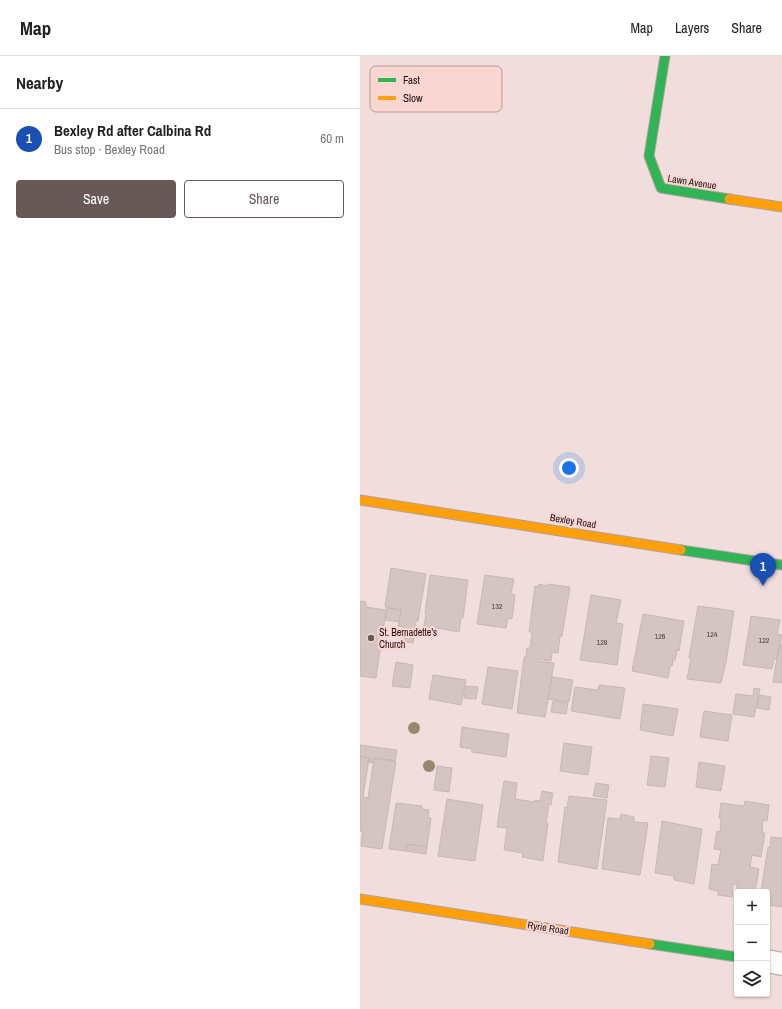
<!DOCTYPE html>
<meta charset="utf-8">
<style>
body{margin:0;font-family:"Archivo Narrow",sans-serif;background:#f2f2f2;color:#222}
.controls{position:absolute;right:12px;bottom:12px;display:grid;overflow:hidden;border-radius:4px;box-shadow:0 1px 3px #0004}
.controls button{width:36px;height:36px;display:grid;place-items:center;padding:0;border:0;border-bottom:1px solid #e0e0e0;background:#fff;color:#222;font:20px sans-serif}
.you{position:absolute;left:209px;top:412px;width:14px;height:14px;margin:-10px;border:3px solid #fff;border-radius:50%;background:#1a73e8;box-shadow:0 0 0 6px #1a73e833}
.badge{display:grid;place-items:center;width:26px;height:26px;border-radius:50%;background:#685857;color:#fff;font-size:13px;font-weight:700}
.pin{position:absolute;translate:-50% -33px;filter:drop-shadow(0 1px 2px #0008)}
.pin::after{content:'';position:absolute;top:21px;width:14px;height:12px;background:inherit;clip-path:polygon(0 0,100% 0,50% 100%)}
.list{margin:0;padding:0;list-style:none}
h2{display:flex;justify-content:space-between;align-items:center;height:52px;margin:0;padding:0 16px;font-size:17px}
h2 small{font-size:13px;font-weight:400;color:#767676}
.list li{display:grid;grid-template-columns:26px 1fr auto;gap:12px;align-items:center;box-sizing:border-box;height:60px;padding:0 16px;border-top:1px solid #e0e0e0}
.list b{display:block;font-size:15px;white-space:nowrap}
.list p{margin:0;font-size:13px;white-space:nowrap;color:#767676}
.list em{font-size:13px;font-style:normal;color:#767676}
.actions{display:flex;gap:8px;padding:12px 16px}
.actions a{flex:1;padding:9px 0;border:1px solid #685857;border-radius:4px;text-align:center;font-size:14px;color:#685857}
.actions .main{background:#685857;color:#fff}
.icon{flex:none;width:22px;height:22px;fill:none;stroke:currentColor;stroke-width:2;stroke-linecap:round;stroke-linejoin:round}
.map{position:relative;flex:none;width:422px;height:953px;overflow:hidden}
header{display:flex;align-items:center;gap:24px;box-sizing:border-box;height:56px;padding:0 20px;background:#fff;border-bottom:1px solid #e0e0e0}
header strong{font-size:19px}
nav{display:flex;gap:22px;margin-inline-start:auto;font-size:14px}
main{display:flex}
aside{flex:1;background:#fff}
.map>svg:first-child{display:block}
</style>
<header>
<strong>Map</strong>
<nav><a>Map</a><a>Layers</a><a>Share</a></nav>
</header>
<main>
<aside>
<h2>Nearby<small></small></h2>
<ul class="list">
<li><span class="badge" style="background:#1a4fb4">1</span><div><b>Bexley Rd after Calbina Rd</b><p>Bus stop · Bexley Road</p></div><em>60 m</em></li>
</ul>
<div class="actions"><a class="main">Save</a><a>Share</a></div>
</aside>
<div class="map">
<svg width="422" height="953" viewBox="0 0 422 953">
<rect width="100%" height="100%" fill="#f1dedc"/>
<path fill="#d5c5c2" stroke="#c7b8b4" d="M 31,512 L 66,518 L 58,565 L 56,565 L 53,587 L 42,585 L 44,571 L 38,570 L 41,554 L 25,551 Z
M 70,519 L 108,524 L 103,562 L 101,562 L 99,576 L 64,570 L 66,558 L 65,558 Z
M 125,519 L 154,523 L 151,538 L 155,539 L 152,563 L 148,562 L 146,572 L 117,568 Z
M 179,528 L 187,530 L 188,528 L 210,531 L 202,580 L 200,580 L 198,597 L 192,596 L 191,605 L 178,603 L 177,605 L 194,607 L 185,661 L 157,657 L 164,601 L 166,601 L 167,592 L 170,592 L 172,576 L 169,576 L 175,530 L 178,531 Z
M 231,539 L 261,544 L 256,567 L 263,568 L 257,609 L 220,604 Z
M 0,545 L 6,546 L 6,551 L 26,554 L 16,622 L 0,620 L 0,605 L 1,600 L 0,600 Z
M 338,550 L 374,555 L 366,606 L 361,627 L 327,623 L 331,602 L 329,602 Z
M 27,552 L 41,554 L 39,566 L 25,564 Z
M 283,558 L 324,565 L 319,595 L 317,594 L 315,604 L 313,604 L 312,610 L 310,610 L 308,622 L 272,615 Z
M 391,560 L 420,564 L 417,578 L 422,579 L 417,604 L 414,603 L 412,613 L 383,609 Z
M 419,589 L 422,589 L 422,627 L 413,626 Z
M 36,606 L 53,609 L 50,632 L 32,630 Z
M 128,611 L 158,615 L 152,653 L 122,648 Z
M 73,619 L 106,624 L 101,649 L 69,643 Z
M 192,621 L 213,624 L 209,646 L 188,643 Z
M 239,629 L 265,632 L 260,663 L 211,655 L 215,631 L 238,634 Z
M 106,630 L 118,631 L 116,643 L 104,642 Z
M 394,632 L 400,633 L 394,661 L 373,658 L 376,638 L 393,640 Z
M 399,639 L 411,641 L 409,654 L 397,652 Z
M 193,645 L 208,647 L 206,658 L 191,656 Z
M 283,648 L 318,653 L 313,680 L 280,674 Z
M 344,655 L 372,659 L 368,685 L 340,681 Z
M 102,671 L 149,678 L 146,701 L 112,696 L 112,693 L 100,691 Z
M 204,687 L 232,691 L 228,719 L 200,715 Z
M 0,689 L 37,694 L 35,705 L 14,702 L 13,707 L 9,706 L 9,702 L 0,700 Z
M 0,700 L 9,702 L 3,741 L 8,742 L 14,702 L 36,705 L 22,793 L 1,790 L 3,775 L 0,775 Z
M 291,700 L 309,702 L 305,731 L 287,729 Z
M 339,706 L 365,710 L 361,735 L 336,731 Z
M 77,710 L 92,712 L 89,736 L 74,734 Z
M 144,725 L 157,727 L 155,743 L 174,746 L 175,744 L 180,745 L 182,735 L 193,737 L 191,749 L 189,748 L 186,767 L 188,767 L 183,805 L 162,801 L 163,797 L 144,794 L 147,772 L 137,771 Z
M 236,727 L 249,729 L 247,742 L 233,740 Z
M 209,740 L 247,744 L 237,813 L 198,806 L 205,751 L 207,752 Z
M 87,743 L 123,749 L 115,805 L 78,800 Z
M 385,745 L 409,749 L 407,765 L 403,764 L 402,777 L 405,777 L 401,801 L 392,799 L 390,811 L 399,813 L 395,836 L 377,836 L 377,843 L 376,843 L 377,828 L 373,828 L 372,841 L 358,839 L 358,835 L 349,833 L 352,808 L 358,809 L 361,794 L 354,793 L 357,775 L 360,776 L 361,763 L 359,762 L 361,747 L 384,750 Z
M 36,747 L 62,750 L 62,753 L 69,754 L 68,761 L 71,762 L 67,791 L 47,788 L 46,795 L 29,793 Z
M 261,758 L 274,761 L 274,766 L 288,767 L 280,819 L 242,813 L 248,762 L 260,763 Z
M 302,765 L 342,773 L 334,828 L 314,824 L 314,820 L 295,817 Z
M 411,781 L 422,782 L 422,851 L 407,849 L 407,836 L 401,836 L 408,791 L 410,792 Z
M 47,788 L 67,791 L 66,798 L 46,795 Z"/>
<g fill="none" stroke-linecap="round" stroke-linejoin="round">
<g stroke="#b1a09f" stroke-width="24">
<path id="street" d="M 407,905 L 422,908"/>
</g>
<g stroke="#b1a09f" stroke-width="11">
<path id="fast" d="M 305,0 L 289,100 L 301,132 L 369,143
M 321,494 L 422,509
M 290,888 L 377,901"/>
</g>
<g stroke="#b1a09f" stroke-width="11">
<path id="slow" d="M 369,143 L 422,151
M 0,444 L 321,494
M 0,843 L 290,888"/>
</g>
<use href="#street" stroke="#fdfafa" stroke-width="22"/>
<use href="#fast" stroke="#30b455" stroke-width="9"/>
<use href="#slow" stroke="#ff9f0a" stroke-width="9"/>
</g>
<g fill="#9b876d">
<circle cx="54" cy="672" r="6"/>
<circle cx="69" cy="710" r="6"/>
</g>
<circle fill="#685857" stroke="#fad6d3" stroke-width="1.5" cx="11" cy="582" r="4"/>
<g text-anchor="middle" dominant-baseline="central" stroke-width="4" stroke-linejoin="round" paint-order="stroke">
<g font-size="8" fill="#4e3f3e">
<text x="137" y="550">132</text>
<text x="352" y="578">124</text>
<text x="300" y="580">126</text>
<text x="404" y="584">122</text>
<text x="242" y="586">128</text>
</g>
<g font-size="10" fill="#1e100f" stroke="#fad6d3">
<text transform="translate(332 126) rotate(9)">Lawn Avenue</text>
<text transform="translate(213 465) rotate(9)">Bexley Road</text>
<text transform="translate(188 872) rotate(9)">Ryrie Road</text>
</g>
<g font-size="10" fill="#1e100f" stroke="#fad6d3" text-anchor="start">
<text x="19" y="576">St. Bernadette's<tspan x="19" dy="12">Church</tspan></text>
</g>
</g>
<rect x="10" y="10" width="132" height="46" rx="6" fill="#fad6d3" stroke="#b89b98" stroke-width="1"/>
<rect x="18" y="22" width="18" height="4" fill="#30b455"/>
<rect x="18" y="40" width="18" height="4" fill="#ff9f0a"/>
<g font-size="11" fill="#1e100f">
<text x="43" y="28">Fast</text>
<text x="43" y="46">Slow</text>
</g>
</svg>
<div class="controls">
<button>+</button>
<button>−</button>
<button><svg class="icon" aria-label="layers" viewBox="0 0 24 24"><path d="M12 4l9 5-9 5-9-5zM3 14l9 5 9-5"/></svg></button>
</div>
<div class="you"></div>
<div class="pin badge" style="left:403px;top:530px;background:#1a4fb4">1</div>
</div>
</main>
